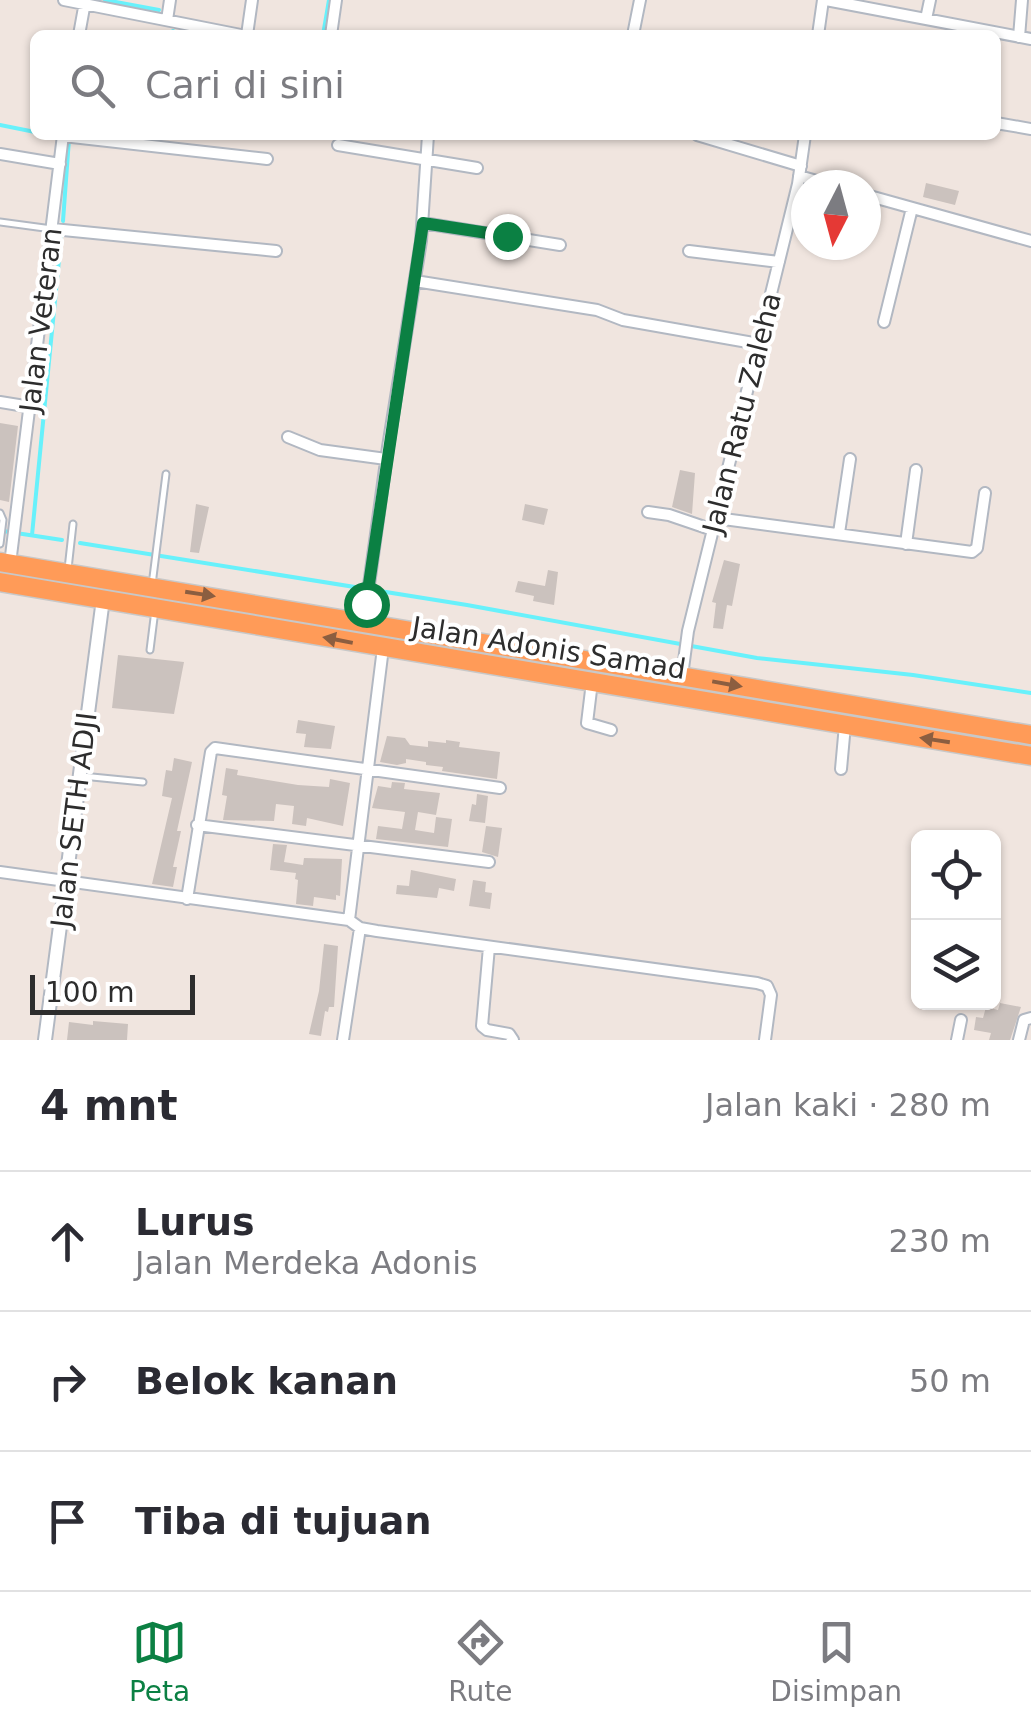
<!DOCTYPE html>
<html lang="id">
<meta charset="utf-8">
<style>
body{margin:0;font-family:"DejaVu Sans",sans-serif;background:#f7f7f7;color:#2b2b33}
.controls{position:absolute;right:30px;bottom:30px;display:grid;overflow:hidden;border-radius:15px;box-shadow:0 2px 8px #0004}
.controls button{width:90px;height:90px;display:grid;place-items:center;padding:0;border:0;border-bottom:2px solid #e1e1e2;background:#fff;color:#2b2b33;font:50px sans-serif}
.compass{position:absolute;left:791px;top:170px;width:90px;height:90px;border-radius:50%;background:#fff;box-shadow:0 2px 8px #0004;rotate:186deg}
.scale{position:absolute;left:30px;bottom:25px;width:165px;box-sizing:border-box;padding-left:10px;border:5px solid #2d2d2d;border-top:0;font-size:28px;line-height:35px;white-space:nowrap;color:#2d2d2d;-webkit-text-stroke:8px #fff;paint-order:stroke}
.stop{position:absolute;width:30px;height:30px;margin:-22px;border:8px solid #0b8043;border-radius:50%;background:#fff}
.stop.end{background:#0b8043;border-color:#fff;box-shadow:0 2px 10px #0008}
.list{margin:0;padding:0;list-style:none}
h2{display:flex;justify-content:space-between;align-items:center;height:130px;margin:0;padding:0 40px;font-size:42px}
h2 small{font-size:32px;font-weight:400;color:#7c7c81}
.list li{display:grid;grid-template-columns:65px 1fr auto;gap:30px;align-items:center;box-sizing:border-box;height:140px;padding:0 40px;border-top:2px solid #e1e1e2}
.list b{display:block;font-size:38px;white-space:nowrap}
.list p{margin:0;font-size:32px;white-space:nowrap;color:#7c7c81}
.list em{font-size:32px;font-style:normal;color:#7c7c81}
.icon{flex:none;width:55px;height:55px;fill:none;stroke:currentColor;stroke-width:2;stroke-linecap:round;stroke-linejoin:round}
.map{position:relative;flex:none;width:1031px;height:1040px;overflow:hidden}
.search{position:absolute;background:#fff;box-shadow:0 2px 8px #0004;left:30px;right:30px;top:30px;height:110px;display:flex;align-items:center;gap:25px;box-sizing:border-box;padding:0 35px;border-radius:15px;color:#7c7c81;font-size:38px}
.sheet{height:550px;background:#fff}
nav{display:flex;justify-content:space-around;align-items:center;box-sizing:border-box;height:140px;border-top:2px solid #e1e1e2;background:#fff;font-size:28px;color:#7c7c81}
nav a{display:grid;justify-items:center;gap:5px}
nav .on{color:#0b8043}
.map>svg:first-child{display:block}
</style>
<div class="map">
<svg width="1031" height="1040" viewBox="0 0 1031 1040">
<rect width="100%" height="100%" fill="#f0e5df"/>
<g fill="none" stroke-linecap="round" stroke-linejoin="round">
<path stroke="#68f1fb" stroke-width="4" d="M 105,0 L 159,10
M 173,35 L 173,31
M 323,35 L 329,0
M 0,125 L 35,132
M 153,140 L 154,135
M 63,221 L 69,139
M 3,531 L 62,540
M 32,535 L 61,239
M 80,543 L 467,605 L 757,658 L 913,675 L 1031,693"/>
</g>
<path fill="#cbc2be" d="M 926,183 L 959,191 L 955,205 L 923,197 Z
M 0,423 L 18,426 L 9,502 L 0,500 Z
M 680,470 L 695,473 L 692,514 L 672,507 Z
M 196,504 L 209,507 L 199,553 L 190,552 Z
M 525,504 L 548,509 L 544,525 L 522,520 Z
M 724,560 L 740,564 L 732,606 L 727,605 L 723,629 L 713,628 L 716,603 L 712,602 Z
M 548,570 L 558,572 L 554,605 L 533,601 L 534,596 L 515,592 L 518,581 L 545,586 Z
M 118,655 L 184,662 L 174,714 L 112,708 Z
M 298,720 L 335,726 L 331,749 L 304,747 L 306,734 L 296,733 Z
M 387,736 L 405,738 L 410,745 L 428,747 L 428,741 L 446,743 L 446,740 L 460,742 L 459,747 L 500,752 L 497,779 L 442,771 L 443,767 L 426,765 L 426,762 L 406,759 L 406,763 L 397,765 L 380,762 Z
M 174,758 L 192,762 L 177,831 L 181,831 L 173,867 L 177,867 L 173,887 L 152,884 L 172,798 L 162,796 L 164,782 L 166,770 L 172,771 Z
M 226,768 L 238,770 L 237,775 L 298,785 L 329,787 L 330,779 L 350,783 L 343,826 L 307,818 L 306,826 L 292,824 L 294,806 L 276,804 L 274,821 L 223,820 L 227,796 L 222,795 Z
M 392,782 L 405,783 L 404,789 L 440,793 L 436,815 L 418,812 L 415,830 L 434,833 L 436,817 L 452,819 L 448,847 L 376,839 L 378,826 L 402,829 L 405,812 L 372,808 L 378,786 L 391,788 Z
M 477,794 L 488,796 L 485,823 L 469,821 L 472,804 L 476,805 Z
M 486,826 L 502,828 L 498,857 L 482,852 Z
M 273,844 L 287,845 L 284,862 L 303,865 L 304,858 L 342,859 L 340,896 L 336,895 L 336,900 L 314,897 L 313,906 L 296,904 L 298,880 L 295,879 L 296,873 L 270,870 Z
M 411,870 L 456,879 L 454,891 L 439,888 L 437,898 L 396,894 L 397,885 L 409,886 Z
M 473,880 L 486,882 L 485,892 L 492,893 L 490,909 L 469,906 Z
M 324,944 L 338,946 L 334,1007 L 329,1007 L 328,1012 L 325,1011 L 321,1036 L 309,1034 L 319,991 Z
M 1000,1003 L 1021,1007 L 1010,1040 L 989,1040 L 991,1033 L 974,1030 L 976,1017 L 983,1018 L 986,1007 L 998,1010 Z
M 93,1021 L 128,1024 L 127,1040 L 67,1040 L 69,1022 L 93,1025 Z"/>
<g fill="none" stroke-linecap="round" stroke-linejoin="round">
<g stroke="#b2b8c2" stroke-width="9">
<path id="service" d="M 0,222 L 52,229
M 0,513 L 3,520 L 0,544
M 68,569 L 73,524
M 152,585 L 166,474
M 150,650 L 155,610
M 82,776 L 143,782"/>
</g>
<g stroke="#b2b8c2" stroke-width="14">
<path id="minor" d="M 64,0 L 241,35
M 826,0 L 1031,39
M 926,19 L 930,0
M 167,20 L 170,0
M 79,35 L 85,2
M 247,35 L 252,0
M 331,35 L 336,0
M 633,35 L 640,0
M 818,35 L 823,0
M 1019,37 L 1022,0
M 996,123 L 1031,129
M 697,135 L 801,166
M 63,136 L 267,159
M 338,145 L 477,168
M 0,154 L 60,164
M 799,176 L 831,185
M 866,195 L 1031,241
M 423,223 L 560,245
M 53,229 L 276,251
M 689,251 L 779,262
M 415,281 L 597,310 L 623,320 L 759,344
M 884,322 L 912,208
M 0,402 L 31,407
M 288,437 L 320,450 L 386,459
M 648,512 L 669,515 L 713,530
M 716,518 L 972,552 L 977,548 L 985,493
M 839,533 L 850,459
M 906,544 L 916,470
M 10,564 L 63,135
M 364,621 L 388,447 L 421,241 L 428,135
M 682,676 L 688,631 L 798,184 L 805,135
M 592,682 L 587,723 L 611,730
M 841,769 L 845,725
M 197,825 L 489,862
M 0,872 L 349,920 L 360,928 L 377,931 L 757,983 L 767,986 L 771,995 L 765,1040
M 187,899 L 211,752 L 215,748 L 500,788
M 349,920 L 383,648
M 489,947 L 482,1026 L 487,1030 L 509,1034 L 513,1040
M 343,1040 L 360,928
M 957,1040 L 961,1020
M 1019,1040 L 1024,1020 L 1031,1018"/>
</g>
<g stroke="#b2b8c2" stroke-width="16">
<path id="tertiary" d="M 45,1040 L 103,599"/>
</g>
<g stroke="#c8c8c8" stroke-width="21">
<path id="trunk" d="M 0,562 L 1031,735
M 0,582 L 1031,756"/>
</g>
<use href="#service" stroke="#fff" stroke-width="5"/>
<use href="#minor" stroke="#fff" stroke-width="10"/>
<use href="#tertiary" stroke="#fff" stroke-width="12"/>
<use href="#trunk" stroke="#ff9b58" stroke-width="18"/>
</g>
<defs><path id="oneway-solid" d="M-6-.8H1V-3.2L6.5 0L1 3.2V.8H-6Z" transform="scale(2.5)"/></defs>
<g fill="#8c5e40">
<use href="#oneway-solid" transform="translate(200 594) rotate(9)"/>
<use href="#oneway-solid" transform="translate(338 640) rotate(-169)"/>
<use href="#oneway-solid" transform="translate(727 684) rotate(10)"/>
<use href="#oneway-solid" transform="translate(935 740) rotate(-171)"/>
</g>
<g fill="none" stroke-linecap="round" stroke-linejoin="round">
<path stroke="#0b8043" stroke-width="12" d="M 366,604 L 423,223 L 507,236"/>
</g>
<g text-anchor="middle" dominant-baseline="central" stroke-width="8" stroke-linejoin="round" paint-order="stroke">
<g font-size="28" fill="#2d2d2d" stroke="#fff">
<text transform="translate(41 320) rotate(-83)">Jalan Veteran</text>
<text transform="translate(742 413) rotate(-76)">Jalan Ratu Zaleha</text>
<text transform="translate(549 648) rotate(9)">Jalan Adonis Samad</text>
<text transform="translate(74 820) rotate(-83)">Jalan SETH ADJI</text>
</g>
</g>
</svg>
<div class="controls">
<button><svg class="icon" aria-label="locate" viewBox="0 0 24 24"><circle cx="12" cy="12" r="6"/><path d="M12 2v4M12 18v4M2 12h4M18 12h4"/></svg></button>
<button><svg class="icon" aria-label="layers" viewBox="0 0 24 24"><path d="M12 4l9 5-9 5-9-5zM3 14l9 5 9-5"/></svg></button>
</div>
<svg class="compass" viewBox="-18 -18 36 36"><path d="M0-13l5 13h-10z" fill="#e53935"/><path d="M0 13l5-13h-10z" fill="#7c7c81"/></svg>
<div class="scale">100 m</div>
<div class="stop" style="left:366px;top:604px"></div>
<div class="stop end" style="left:507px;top:236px"></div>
<div class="search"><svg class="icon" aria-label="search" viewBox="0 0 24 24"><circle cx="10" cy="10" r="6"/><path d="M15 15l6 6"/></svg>Cari di sini</div>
</div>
<section class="sheet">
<h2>4 mnt<small>Jalan kaki · 280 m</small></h2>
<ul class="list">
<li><svg class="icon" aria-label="ahead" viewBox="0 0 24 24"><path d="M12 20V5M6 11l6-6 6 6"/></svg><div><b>Lurus</b><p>Jalan Merdeka Adonis</p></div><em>230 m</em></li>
<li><svg class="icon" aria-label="right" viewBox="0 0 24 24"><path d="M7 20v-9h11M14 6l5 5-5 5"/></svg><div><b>Belok kanan</b></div><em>50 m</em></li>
<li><svg class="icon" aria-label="arrive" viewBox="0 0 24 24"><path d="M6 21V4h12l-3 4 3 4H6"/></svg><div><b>Tiba di tujuan</b></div></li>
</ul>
</section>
<nav>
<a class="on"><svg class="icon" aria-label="map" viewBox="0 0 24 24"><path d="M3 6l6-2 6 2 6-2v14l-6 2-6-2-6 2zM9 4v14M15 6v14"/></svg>Peta</a>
<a><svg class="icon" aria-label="directions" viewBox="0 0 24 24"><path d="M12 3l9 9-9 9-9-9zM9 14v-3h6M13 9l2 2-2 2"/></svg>Rute</a>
<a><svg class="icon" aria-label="saved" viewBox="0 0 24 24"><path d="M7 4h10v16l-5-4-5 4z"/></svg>Disimpan</a>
</nav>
